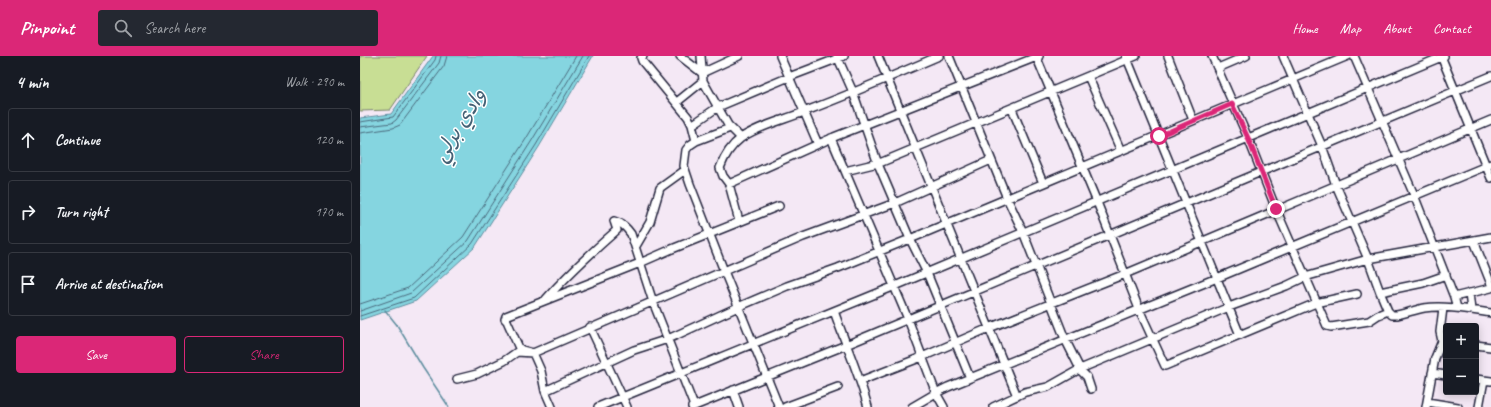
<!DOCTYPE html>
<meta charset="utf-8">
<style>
body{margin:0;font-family:Caveat,"Playpen Sans Arabic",sans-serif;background:#242831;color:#f1f3f6}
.controls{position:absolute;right:12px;bottom:12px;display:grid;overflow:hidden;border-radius:4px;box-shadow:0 2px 10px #0003}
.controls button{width:36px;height:36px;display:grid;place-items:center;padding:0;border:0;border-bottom:1px solid #363941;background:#171b24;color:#f1f3f6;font:20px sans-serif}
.stop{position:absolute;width:12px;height:12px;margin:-9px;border:3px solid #db2777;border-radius:50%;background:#fff}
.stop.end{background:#db2777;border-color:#fff;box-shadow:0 1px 4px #0008}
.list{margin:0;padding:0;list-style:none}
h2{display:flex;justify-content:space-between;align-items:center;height:52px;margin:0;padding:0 16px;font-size:17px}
h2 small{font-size:13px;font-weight:400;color:#9ea1a6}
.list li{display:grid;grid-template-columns:26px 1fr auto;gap:12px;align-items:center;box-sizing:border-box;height:64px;margin:0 8px 8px;padding:0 8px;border:1px solid #363941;border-radius:4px}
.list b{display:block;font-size:15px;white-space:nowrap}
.list em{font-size:13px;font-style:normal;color:#9ea1a6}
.actions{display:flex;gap:8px;padding:12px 16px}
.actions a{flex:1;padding:9px 0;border:1px solid #db2777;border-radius:4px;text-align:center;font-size:14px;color:#db2777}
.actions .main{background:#db2777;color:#fff}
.icon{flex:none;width:22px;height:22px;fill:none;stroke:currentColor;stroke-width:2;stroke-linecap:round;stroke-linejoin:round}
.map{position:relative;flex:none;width:1131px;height:351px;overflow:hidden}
header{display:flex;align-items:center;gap:24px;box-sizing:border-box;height:56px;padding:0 20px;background:#db2777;color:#fff}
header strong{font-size:19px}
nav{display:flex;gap:22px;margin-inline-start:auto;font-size:14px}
.search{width:280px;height:36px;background:#242831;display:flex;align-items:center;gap:10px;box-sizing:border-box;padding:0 14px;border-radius:4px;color:#9ea1a6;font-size:15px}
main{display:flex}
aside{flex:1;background:#171b24}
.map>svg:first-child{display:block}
</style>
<header>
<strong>Pinpoint</strong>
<div class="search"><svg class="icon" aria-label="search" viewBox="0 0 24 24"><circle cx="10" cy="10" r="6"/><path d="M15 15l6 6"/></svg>Search here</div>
<nav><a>Home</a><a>Map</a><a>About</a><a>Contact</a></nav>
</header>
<main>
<aside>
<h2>4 min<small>Walk · 290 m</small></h2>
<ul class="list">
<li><svg class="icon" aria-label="ahead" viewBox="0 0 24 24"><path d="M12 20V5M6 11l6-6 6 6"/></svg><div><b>Continue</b></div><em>120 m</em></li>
<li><svg class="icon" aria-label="right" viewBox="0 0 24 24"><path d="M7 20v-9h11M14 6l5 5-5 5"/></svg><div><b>Turn right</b></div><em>170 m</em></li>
<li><svg class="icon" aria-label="arrive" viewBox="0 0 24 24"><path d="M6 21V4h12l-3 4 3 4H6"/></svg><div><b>Arrive at destination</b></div></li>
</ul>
<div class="actions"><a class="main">Save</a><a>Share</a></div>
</aside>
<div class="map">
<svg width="1131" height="351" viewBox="0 0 1131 351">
<rect width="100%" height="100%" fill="#f4e8f5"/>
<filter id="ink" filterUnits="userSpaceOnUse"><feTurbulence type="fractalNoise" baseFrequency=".025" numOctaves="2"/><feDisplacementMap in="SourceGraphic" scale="8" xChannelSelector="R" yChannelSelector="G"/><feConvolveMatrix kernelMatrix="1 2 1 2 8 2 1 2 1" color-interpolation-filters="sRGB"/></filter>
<g filter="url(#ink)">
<path fill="#c8de94" stroke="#758068" d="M 0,0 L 67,0 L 30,54 L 0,55 Z"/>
<path fill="#85d5e0" stroke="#5d8d9e" d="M 73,0 L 233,0 L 179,91 L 115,191 L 56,245 L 0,264 L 0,62 L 31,58 Z"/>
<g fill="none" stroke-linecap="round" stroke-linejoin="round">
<path stroke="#4a6a7d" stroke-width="1" d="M 0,66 L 33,61 L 75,4 L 76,0
M 0,71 L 32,67 L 36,64 L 79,7 L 81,0
M 0,77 L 33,72 L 40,69 L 84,10 L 87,0
M 0,248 L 48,232 L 103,181 L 166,83 L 216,0
M 0,255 L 51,237 L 108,185 L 171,86 L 223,0
M 0,260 L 54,242 L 112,188 L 176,89 L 229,0"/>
<path stroke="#5d8d9e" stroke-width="1.5" d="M 25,254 L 37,269 L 63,312 L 89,351"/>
<g stroke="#22223b" stroke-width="10">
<path id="minor" d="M 283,0 L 281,2 L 282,5 L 328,61 L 332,69 L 336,85
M 320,0 L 342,17 L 379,0
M 341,0 L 343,25 L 368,69 L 381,82
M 420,0 L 458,88
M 477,0 L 493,36 L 518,108 L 550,183 L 567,217 L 610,322
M 518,0 L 657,340
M 589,0 L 647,142 L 663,176 L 705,283 L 721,315 L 727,321 L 731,333
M 676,0 L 737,146 L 779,253 L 805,310 L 956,247 L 997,238
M 766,0 L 880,279
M 808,0 L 833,64
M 852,0 L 888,82 L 916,153 L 967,270 L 971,271 L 1009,265 L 1018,259 L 1028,255
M 923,0 L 962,90 L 976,129 L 1008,203 L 1020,236 L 1028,255 L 1032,259 L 1037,259 C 1046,257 1055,254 1064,252 C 1086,249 1110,254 1131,257
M 994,0 L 1054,139 L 1094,241 L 1097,252
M 1081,0 L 1131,122
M 858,12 L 886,0
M 728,20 L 761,95
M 317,46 L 343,25
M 652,53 L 683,127
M 332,69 L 358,51 L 429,21 L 484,0
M 370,72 L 336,85 L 330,89 L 326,94 L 324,110 L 330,128 L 364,215 L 419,351
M 471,82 L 548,263 L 576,337 L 584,351
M 485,115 L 522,106 L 776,0
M 369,128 L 474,81 L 679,0
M 254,165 C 262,167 266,171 271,178 L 293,246 L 334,350
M 379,165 L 369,128 L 363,120 L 360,112 C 364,101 372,89 381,82 C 400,69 425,64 446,55 C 491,38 535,19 579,0
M 1114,185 L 1131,228
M 276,190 L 290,166 L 300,132 L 325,114
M 1020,236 L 1063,227 L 1086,219
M 1109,237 L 1111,254
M 1094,241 L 1131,232
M 186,243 C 208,218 232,196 257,174 L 254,165
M 474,255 C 485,287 499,318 508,351
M 230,271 L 267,351
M 1116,289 L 1131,291
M 1072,317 L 1086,319
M 97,323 L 117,318 L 144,305 L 157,296 L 173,297 L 443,181 L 535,147 L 631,104
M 1116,323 L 1131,325
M 500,325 L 562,301 L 629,272 L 765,218 L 1131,64
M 373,334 L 379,351
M 185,335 L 274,294 L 308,283 L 378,251 L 427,230 L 478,212 L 550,183 L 988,0
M 1067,346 L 1098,351
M 192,351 L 185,335 L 181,315 L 173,297 L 162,294 L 159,292 L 147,265 L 145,263 L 146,260 L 280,207 L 312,193 L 419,150
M 238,351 L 535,230 L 1084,0
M 332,351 L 486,289 L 1131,20
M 425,351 L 478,331
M 552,351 L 576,337 L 588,331 L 857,222 L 1131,108
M 633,351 L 665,336 L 688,331 L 720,313 L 869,251 L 926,230 L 945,221 L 1008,203 L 1131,181
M 1066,351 L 1075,302 L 1082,285 L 1080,276 L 1083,252
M 1119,351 L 1124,324"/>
</g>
<use href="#minor" stroke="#fff" stroke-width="7"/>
</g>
</g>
<g fill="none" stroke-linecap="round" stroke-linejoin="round" filter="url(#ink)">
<path stroke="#db2777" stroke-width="5" d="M 799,80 L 872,48 L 888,82 L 916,153"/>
</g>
<g text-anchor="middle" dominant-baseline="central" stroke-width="3" stroke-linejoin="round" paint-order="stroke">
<g font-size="21" font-style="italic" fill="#456175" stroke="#fff">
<text transform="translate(99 69) rotate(-58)">وادي برلي</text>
</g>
</g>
</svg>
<div class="controls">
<button>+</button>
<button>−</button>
</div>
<div class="stop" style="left:799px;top:80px"></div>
<div class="stop end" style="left:916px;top:153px"></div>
</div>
</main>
